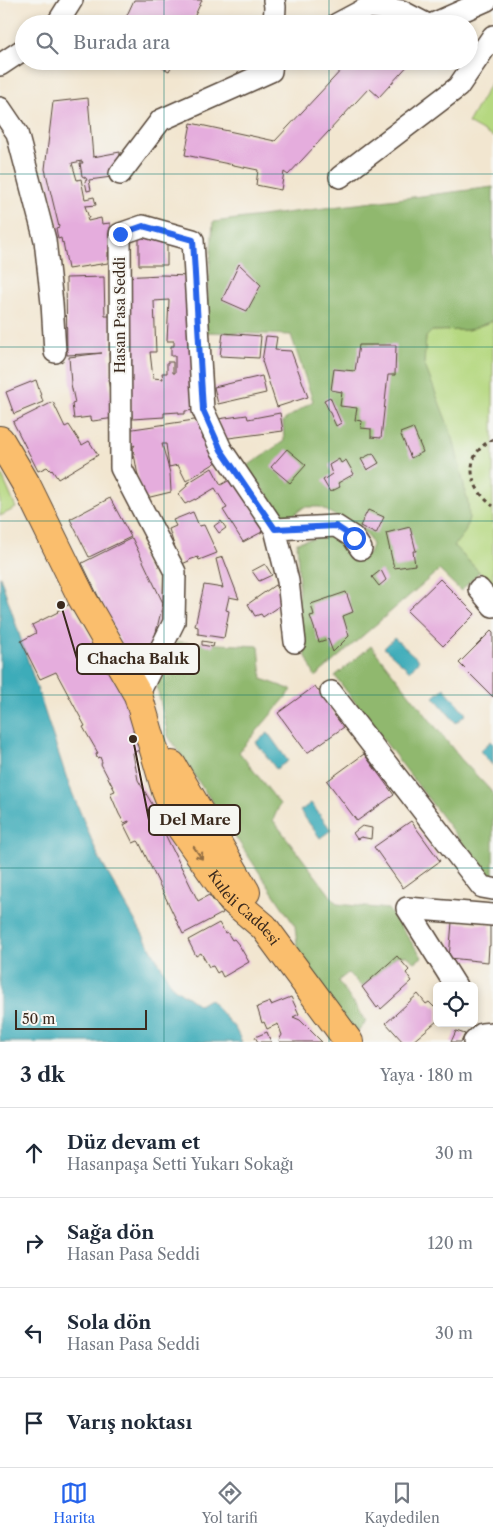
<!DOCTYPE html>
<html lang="tr">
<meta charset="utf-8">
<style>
body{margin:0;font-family:"Libre Caslon Text",serif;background:#f6f6f7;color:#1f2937}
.controls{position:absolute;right:15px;bottom:15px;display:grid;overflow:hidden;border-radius:8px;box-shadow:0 2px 8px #0003}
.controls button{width:45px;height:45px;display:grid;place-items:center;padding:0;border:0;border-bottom:1px solid #e0e1e3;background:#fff;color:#1f2937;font:25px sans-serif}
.scale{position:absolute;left:15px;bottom:12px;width:132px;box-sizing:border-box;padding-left:5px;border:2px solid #3b2a1e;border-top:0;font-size:14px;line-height:18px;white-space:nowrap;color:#3b2a1e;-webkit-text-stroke:4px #f6f6f2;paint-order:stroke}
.stop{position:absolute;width:15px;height:15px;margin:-11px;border:4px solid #2563eb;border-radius:50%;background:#fff}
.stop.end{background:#2563eb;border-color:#fff;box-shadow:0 1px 5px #0008}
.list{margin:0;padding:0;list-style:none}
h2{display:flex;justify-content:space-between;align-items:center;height:65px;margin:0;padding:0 20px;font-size:21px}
h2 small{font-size:16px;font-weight:400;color:#747a83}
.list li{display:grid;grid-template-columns:32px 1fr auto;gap:15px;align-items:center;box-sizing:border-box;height:90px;padding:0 20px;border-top:1px solid #e0e1e3}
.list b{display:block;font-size:19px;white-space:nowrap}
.list p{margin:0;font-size:16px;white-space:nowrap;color:#747a83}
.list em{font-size:16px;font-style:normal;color:#747a83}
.icon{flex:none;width:28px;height:28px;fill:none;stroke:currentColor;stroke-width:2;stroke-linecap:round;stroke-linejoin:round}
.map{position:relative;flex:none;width:493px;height:1042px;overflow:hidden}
.search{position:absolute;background:#fff;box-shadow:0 2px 8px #0003;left:15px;right:15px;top:15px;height:55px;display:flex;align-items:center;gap:12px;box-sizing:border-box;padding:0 18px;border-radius:28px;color:#747a83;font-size:19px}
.sheet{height:425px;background:#fff}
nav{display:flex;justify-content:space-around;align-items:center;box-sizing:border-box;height:70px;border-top:1px solid #e0e1e3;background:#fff;font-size:14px;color:#747a83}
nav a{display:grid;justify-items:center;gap:2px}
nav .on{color:#2563eb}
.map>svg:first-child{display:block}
</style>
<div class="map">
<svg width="493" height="1042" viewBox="0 0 493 1042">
<rect width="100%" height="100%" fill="#f6f6f2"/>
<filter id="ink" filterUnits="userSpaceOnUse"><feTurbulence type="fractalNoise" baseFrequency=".02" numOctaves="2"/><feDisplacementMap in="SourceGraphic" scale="10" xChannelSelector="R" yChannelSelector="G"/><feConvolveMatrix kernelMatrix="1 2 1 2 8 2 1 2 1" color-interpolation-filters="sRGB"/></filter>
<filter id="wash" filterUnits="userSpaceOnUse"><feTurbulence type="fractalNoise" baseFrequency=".0096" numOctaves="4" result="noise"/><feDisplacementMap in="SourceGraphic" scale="20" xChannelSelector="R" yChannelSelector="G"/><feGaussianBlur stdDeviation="1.12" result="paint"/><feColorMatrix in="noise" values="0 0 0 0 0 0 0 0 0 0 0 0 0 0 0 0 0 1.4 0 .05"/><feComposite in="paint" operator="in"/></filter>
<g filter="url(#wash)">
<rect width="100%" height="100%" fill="#f2e6d0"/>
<path fill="#b5d880" stroke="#78814f" d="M 493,79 L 493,137 L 468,123 Z
M 493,321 L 493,583 L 492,585 L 454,546 L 424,363 L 426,337 L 432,331 L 468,330 Z
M 0,471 L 16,508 L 0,516 Z"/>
<path fill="#90b86e" stroke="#667146" d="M 493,187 L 493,321 L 468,330 L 432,331 L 426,337 L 424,363 L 453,438 L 468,503 L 469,518 L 465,532 L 454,546 L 479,572 L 461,591 L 439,570 L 315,677 L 303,649 L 297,616 L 299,586 L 297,542 L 338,533 L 368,555 L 372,545 L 367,534 L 320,507 L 304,507 L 287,520 L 246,467 L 284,441 L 283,421 L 313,401 L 291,335 L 205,332 L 213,222 Z
M 177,642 L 259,646 L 262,679 L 292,690 L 239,752 L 280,804 L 273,820 L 337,904 L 388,909 L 422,957 L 415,962 L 407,956 L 397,956 L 362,987 L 348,973 L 338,981 L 366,1022 L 354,1035 L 299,964 L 295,926 L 168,736 L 155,678 Z
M 371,646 L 461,759 L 493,793 L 493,881 L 490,880 L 335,676 Z"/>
<path fill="#3cacb9" stroke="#3c6b6c" d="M 0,576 L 69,785 L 99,858 L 173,987 L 199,1005 L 209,999 L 235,1028 L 242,1042 L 0,1042 Z
M 394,638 L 419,660 L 410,671 L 384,648 Z
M 444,688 L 466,714 L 456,723 L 434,697 Z
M 268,733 L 288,761 L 276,769 L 256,742 Z
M 491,741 L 493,744 L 493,766 L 480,751 Z
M 311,803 L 331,830 L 320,838 L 300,811 Z"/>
<g id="blocks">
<path fill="#e5addd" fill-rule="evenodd" d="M 134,0 L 202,0 L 191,24 L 123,24 Z
M 149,61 L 174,61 L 169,71 Z
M 340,61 L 412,61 L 379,97 L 369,88 L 288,175 L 284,172 L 281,190 L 256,185 L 258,170 L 185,155 L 191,123 L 275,141 L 345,66 Z
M 88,98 L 93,157 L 120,152 L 119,176 L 89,180 L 91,190 L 87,191 L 85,181 L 87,180 L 86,178 L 82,176 L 80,163 L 83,163 L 82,161 L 72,163 L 77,180 L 81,179 L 85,199 L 94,197 L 96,205 L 85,206 L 89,218 L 87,218 L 88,221 L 101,218 L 102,224 L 110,223 L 110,252 L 108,252 L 108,263 L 68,269 L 63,242 L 62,243 L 61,238 L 58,239 L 56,228 L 59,227 L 45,169 L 53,102 Z
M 167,233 L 167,265 L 139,265 L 139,234 Z
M 239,264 L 261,285 L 247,311 L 222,300 Z
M 161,275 L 193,276 L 198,410 L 185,411 L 185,414 L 179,414 L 179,412 L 164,413 L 164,417 L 132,419 L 122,277 ZM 169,300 L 167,341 L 174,341 L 174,346 L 171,346 L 171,356 L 175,356 L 175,373 L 173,373 L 173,362 L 167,362 L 167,373 L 162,373 L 163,379 L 153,378 L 150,352 L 156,352 L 154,301 Z
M 104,277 L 105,316 L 110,316 L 111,353 L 109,353 L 111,379 L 108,379 L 115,418 L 93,421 L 90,420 L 90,417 L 74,419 L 72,404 L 75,403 L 71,384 L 69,357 L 102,353 L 67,355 L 66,278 Z
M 223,333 L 261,336 L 259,358 L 220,356 Z
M 266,336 L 277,337 L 275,350 L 291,351 L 308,397 L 277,407 L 262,361 Z
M 359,345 L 396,345 L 395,375 L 388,375 L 381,438 L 371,437 L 371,429 L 361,428 L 362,421 L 355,420 L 357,408 L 340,406 L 342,392 L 331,390 L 334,369 L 355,371 Z
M 262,376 L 266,393 L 218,404 L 214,387 Z
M 36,380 L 43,402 L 14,414 L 6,392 Z
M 330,397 L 341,423 L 336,426 L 324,400 Z
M 53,402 L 65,427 L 69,425 L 82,445 L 89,441 L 98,455 L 58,479 L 52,470 L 51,471 L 47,467 L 38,471 L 13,422 Z
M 280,413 L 283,431 L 221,439 L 218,419 L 247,415 L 248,419 Z
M 201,419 L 203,439 L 210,440 L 220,460 L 186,481 L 178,465 L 169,467 L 166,444 L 162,444 L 170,473 L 171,492 L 142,499 L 133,448 L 135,445 L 131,447 L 129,428 L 133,429 Z
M 413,428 L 423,452 L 411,458 L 400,433 Z
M 287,449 L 306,465 L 290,483 L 271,467 Z
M 373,453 L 379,463 L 367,470 L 361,459 Z
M 339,459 L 341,463 L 346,460 L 354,474 L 338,483 L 340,487 L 330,492 L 323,480 L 332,474 L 329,465 Z
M 212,468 L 221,485 L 233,478 L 266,528 L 261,531 L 262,532 L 243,542 L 223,510 L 227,508 L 215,488 L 195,500 L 195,499 L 185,504 L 178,494 L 187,486 L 186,484 Z
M 110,498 L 131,537 L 89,557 L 70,519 Z
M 368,510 L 384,517 L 376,534 L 360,526 Z
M 193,512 L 199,526 L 204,525 L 217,553 L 199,560 L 198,557 L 189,560 L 189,561 L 182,564 L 178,554 L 177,555 L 169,529 L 176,526 L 173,520 Z
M 221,521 L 226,528 L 219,533 L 214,526 Z
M 410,527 L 416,551 L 413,551 L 415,565 L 394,568 L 386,533 Z
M 132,538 L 163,603 L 151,653 L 137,676 L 82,563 Z
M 223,557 L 239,599 L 229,597 L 226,610 L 229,611 L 224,638 L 198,634 L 198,627 L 195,626 L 204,585 L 223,588 L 216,559 Z
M 265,564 L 272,575 L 259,581 L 252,571 Z
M 381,570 L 386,580 L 379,586 L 372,577 Z
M 440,579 L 475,614 L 443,646 L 407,611 Z
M 275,585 L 285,602 L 263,617 L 261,614 L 255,616 L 248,604 Z
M 346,592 L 353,612 L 343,616 L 349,636 L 333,652 L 328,639 L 319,642 L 310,616 L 314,615 L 311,604 Z
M 70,604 L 140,723 L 138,746 L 141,749 L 133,753 L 138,780 L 155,809 L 163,830 L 198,901 L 209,895 L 223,913 L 183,934 L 139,842 L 138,841 L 133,843 L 124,825 L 129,822 L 129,821 L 124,823 L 119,814 L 110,793 L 115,791 L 101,764 L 102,762 L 100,757 L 97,758 L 96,754 L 98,753 L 83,727 L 85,726 L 56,672 L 40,679 L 21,641 L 36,633 L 32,625 L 58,612 L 57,611 Z
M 491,631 L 493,633 L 493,697 L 459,663 Z
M 202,641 L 214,643 L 213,647 L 202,645 Z
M 315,686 L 344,727 L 307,753 L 278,713 Z
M 364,754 L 394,795 L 357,821 L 327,781 Z
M 411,821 L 440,861 L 403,888 L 374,847 Z
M 362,826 L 372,828 L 371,839 L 361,837 L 357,839 L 353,833 Z
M 452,922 L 490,925 L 490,946 L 489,946 L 488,962 L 449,958 Z
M 219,923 L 225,933 L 227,932 L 232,940 L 234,939 L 239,945 L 249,962 L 223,977 L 220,971 L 217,973 L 213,966 L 209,967 L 201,953 L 196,956 L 188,940 Z
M 397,956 L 409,970 L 406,973 L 412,981 L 381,1009 L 379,1006 L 377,1008 L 362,987 Z
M 418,994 L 426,1004 L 429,1002 L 434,1007 L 437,1005 L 437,1021 L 412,1042 L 403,1042 L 386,1023 Z
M 291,997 L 299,1014 L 293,1017 L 300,1020 L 322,1042 L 280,1042 L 279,1040 L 282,1035 L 278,1024 L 267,1029 L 264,1022 L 262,1023 L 257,1007 L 270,1002 L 271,1005 Z
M 456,1031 L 465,1034 L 461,1042 L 451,1042 Z
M 267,1032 L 271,1042 L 258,1042 L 255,1037 Z"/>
</g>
</g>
<g filter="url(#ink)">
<use href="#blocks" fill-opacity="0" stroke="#564639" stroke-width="1"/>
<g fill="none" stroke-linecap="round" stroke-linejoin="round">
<g stroke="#564639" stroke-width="24">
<path id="minor" d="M 274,0 L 275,7 L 274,24
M 57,24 L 72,0
M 337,24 L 369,7 L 401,11 L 426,24
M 433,24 L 487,0
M 0,65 L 24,49
M 0,108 L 17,133 L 45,240 L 52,303 L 55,352
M 120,174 L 161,120 L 271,71 L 272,61
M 340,177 L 458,87 L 493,36
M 275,529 L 336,526 L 353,537 L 361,549
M 479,589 L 493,606
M 331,692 L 482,887 L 493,889
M 138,695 L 174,622 L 175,572 L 121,468 L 120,234 L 143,226 L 193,240 L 203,410 L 221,449 L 275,529 L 288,581 L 295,642
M 456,986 L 407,908 L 493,915
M 474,1042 L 482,1034 L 493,1033"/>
</g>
<g stroke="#564639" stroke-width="30">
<g id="major">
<path id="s1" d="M 0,440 L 26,484 L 82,598 L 138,695 L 166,791 L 181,828 L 230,898 L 264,927 L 349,1042"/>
<path d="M 172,765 L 246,892"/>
</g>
</g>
<path stroke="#564639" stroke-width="3" stroke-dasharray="4 4" stroke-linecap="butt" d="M 493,439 C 462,455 468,487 493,506"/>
<use href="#minor" stroke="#fff" stroke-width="21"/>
<use href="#major" stroke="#fabe6d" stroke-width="28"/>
</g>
<defs><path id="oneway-shaft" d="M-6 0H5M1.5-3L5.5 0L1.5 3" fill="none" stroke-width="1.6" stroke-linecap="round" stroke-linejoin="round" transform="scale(1.25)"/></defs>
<use stroke="#916d42" href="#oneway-shaft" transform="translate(198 853) rotate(55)"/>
</g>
<g fill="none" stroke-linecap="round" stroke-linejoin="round" filter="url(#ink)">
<path stroke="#2563eb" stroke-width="6" d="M 120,234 L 143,226 L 193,240 L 203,410 L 221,450 L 275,529 L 336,526 L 354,538"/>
</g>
<path fill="none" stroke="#0f766e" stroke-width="1" stroke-opacity="0.55" d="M 164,0 L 164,24M 329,0 L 329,24M 164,61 L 164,1042M 329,61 L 329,1042M 0,174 L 493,174M 0,347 L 493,347M 0,521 L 493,521M 0,695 L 493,695M 0,868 L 493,868"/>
<g text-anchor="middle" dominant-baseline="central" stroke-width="4" stroke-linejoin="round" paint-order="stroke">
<g font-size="14" fill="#3b2a1e" stroke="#f6f6f2">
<text transform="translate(120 315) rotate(-90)">Hasan Pasa Seddi</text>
<text stroke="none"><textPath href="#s1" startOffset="532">Kuleli Caddesi</textPath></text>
</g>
</g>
<path fill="none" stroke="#3b2a1e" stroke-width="2" d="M61 605L77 659M133 739L149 820"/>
<g fill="#3b2a1e" stroke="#f6f6f2" stroke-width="2">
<circle cx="61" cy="605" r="5"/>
<circle cx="133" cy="739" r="5"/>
</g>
<g fill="#f6f6f2" stroke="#3b2a1e" stroke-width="2">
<rect x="77" y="644" width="122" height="30" rx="5"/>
<rect x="149" y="805" width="91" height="30" rx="5"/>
</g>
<g font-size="15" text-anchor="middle" font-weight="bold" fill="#3b2a1e">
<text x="138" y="664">Chacha Balık</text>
<text x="195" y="825">Del Mare</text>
</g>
</svg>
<div class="controls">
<button><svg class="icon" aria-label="locate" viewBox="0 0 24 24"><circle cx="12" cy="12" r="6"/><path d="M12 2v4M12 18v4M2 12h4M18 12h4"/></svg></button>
</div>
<div class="scale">50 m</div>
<div class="stop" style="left:354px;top:538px"></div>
<div class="stop end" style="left:120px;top:234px"></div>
<div class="search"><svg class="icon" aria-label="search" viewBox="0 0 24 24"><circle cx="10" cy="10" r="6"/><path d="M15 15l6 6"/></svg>Burada ara</div>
</div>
<section class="sheet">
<h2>3 dk<small>Yaya · 180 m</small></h2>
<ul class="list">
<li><svg class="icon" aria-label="ahead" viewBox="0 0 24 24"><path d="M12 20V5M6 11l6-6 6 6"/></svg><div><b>Düz devam et</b><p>Hasanpaşa Setti Yukarı Sokağı</p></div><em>30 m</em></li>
<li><svg class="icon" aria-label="right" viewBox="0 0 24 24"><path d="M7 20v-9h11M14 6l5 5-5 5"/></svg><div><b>Sağa dön</b><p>Hasan Pasa Seddi</p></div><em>120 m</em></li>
<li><svg class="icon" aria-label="left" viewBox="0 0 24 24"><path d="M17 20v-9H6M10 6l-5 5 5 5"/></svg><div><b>Sola dön</b><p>Hasan Pasa Seddi</p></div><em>30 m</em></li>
<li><svg class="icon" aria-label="arrive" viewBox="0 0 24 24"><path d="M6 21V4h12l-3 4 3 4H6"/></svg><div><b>Varış noktası</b></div></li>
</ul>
</section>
<nav>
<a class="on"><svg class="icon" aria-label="map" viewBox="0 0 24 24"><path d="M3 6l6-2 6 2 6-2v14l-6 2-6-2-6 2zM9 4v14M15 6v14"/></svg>Harita</a>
<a><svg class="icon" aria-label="directions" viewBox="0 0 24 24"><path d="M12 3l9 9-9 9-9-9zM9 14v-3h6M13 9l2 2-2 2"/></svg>Yol tarifi</a>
<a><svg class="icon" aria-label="saved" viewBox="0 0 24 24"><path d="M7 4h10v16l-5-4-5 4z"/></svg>Kaydedilen</a>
</nav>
